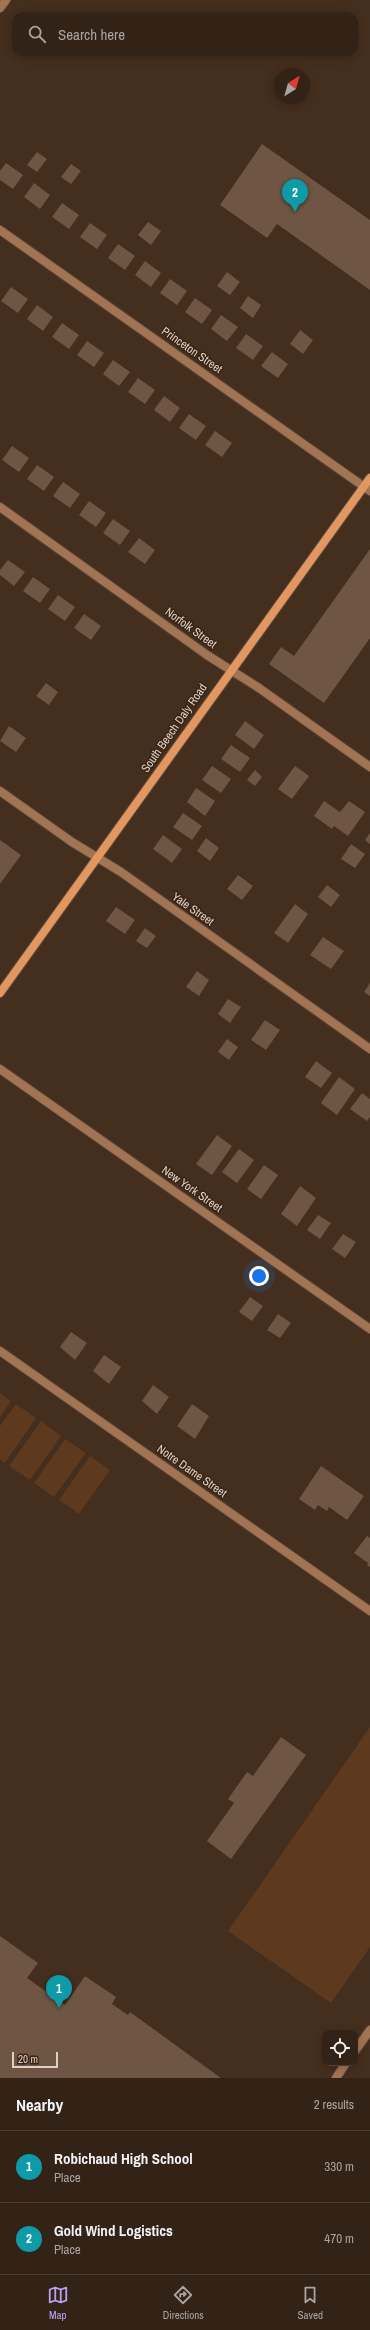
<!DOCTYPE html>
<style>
body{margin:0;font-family:"Archivo Narrow",sans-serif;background:#3b2a1f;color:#f1f3f6}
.controls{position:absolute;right:12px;bottom:12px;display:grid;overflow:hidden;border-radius:8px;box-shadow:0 2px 10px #0003}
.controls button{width:36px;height:36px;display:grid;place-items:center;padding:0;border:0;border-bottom:1px solid #4e3f35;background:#332216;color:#f1f3f6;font:20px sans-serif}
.compass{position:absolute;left:274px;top:68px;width:36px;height:36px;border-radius:50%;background:#332216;box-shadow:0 2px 10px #0003;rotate:37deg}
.scale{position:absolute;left:12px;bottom:10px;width:46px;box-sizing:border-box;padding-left:4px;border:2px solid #dfd0c7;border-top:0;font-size:11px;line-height:14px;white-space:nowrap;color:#dfd0c7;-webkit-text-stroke:3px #3a2414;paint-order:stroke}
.you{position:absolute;left:259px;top:1276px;width:14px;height:14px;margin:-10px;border:3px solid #fff;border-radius:50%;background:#1a73e8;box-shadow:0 0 0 6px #1a73e833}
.badge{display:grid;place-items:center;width:26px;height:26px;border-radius:50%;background:#bca0f2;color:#fff;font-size:13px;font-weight:700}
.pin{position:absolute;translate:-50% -33px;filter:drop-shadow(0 1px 2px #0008)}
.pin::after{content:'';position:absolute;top:21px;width:14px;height:12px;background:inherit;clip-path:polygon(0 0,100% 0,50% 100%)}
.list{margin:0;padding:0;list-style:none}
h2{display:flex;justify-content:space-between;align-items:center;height:52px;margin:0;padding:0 16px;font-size:17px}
h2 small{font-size:13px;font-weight:400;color:#a9a4a1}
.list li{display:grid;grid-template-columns:26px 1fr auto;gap:12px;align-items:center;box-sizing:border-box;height:72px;padding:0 16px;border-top:1px solid #4e3f35}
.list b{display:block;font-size:15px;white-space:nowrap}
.list p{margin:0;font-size:13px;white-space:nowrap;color:#a9a4a1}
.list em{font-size:13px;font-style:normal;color:#a9a4a1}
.icon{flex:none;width:22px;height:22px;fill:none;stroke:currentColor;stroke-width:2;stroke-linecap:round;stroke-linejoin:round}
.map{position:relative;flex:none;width:370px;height:2078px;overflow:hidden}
.search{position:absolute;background:#332216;box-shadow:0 2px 10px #0003;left:12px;right:12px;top:12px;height:44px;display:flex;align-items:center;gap:10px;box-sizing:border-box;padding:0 14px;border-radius:12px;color:#a9a4a1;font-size:15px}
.sheet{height:196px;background:#332216}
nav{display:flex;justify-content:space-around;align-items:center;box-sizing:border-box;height:56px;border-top:1px solid #4e3f35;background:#332216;font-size:11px;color:#a9a4a1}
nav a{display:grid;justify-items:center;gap:2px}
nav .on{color:#bca0f2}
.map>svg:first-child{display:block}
</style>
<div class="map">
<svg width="370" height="2078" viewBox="0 0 370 2078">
<rect width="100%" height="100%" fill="#442e1e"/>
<path fill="#5d391e" d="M 0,1393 L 11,1401 L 0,1417 Z
M 16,1404 L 36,1418 L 5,1463 L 0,1459 L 0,1426 Z
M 41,1421 L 61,1436 L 30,1480 L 9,1466 Z
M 65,1439 L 86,1453 L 54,1497 L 34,1483 Z
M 90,1456 L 110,1470 L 79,1514 L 59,1500 Z
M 370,1727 L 370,1947 L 331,2003 L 228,1931 Z"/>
<path fill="#6e5544" d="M 262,144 L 370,220 L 370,290 L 277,224 L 267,238 L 220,205 Z
M 37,152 L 47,159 L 37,172 L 27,165 Z
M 6,163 L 23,175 L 13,189 L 0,180 L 0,171 Z
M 71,164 L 81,171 L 71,184 L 61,177 Z
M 34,183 L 50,195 L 40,209 L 24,197 Z
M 62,203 L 79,215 L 69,229 L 52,217 Z
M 148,222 L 161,231 L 151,245 L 138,235 Z
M 90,223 L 107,235 L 97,249 L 80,237 Z
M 118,244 L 135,256 L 125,270 L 108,258 Z
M 145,261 L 161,273 L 151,287 L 135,275 Z
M 227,272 L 240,282 L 230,295 L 217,286 Z
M 170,279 L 187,291 L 177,305 L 160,293 Z
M 11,287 L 28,299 L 18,313 L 1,301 Z
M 248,296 L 261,305 L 253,318 L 240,308 Z
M 195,298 L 212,310 L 202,324 L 185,312 Z
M 37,305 L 53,317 L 43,331 L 27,319 Z
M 221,315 L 238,327 L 227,341 L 211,329 Z
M 62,323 L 79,335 L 69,349 L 52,337 Z
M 300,330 L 313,340 L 303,354 L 290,344 Z
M 246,334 L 263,346 L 253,360 L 236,348 Z
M 87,341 L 104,353 L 94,367 L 77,355 Z
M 272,352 L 288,364 L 278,378 L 261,366 Z
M 113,360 L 130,372 L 119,386 L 103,374 Z
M 138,378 L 155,390 L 145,404 L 128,392 Z
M 164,396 L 180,408 L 170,422 L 154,410 Z
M 189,414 L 206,426 L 196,440 L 179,428 Z
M 215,431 L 232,443 L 222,457 L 205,445 Z
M 12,446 L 29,458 L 19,472 L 2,460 Z
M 37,465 L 54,477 L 44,491 L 27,479 Z
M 63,482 L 80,494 L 70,508 L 53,496 Z
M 89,501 L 106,513 L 96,527 L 79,515 Z
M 113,519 L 130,531 L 120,545 L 103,533 Z
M 139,538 L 155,550 L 145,564 L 128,552 Z
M 370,549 L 370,638 L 324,703 L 269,664 L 281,647 L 294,656 Z
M 8,560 L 25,572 L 14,586 L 0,575 L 0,570 Z
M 33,577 L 50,589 L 40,603 L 23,591 Z
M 58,595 L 75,607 L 65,621 L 48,609 Z
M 84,614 L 101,626 L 91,640 L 74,628 Z
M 46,683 L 58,692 L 49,705 L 36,696 Z
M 245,721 L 264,735 L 254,749 L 235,735 Z
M 9,726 L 26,738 L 16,752 L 0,741 Z
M 231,745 L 250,758 L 240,772 L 221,759 Z
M 212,766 L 231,779 L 221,793 L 202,780 Z
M 295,766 L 309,776 L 292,799 L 278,789 Z
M 255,770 L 262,777 L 255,786 L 247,780 Z
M 196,788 L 215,801 L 205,816 L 187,802 Z
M 324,801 L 340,812 L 349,801 L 365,812 L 348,836 L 334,826 L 332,829 L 314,816 Z
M 183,813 L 202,826 L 192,840 L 173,827 Z
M 370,833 L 370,844 L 365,840 Z
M 163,835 L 182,849 L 172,863 L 153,849 Z
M 206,838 L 219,848 L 210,861 L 197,851 Z
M 0,840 L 21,855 L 0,884 Z
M 351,844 L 365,854 L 355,868 L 341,859 Z
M 238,875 L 253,886 L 242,900 L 227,889 Z
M 327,885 L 340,895 L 331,907 L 318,897 Z
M 295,904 L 308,914 L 288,943 L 274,933 Z
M 116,907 L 135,920 L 125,934 L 106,921 Z
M 145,928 L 156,936 L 147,948 L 136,941 Z
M 323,937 L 344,951 L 331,969 L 310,955 Z
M 197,971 L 209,980 L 199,996 L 186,987 Z
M 370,983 L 370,996 L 364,992 Z
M 228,999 L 241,1007 L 230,1023 L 218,1014 Z
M 265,1020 L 280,1030 L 266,1050 L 251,1040 Z
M 227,1039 L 238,1047 L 229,1060 L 218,1052 Z
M 316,1061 L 332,1073 L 321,1088 L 305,1077 Z
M 339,1077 L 355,1089 L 337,1115 L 321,1103 Z
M 362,1093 L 370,1099 L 370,1117 L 367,1121 L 350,1109 Z
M 217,1135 L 232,1146 L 212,1175 L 196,1164 Z
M 239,1149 L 254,1160 L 237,1183 L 222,1172 Z
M 264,1165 L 278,1175 L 261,1199 L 247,1189 Z
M 300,1186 L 316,1198 L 297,1226 L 281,1214 Z
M 318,1215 L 331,1223 L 320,1239 L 307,1230 Z
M 343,1234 L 356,1242 L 345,1258 L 332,1249 Z
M 250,1297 L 263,1306 L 252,1321 L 239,1312 Z
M 278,1314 L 291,1323 L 280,1338 L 267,1330 Z
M 71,1332 L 87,1343 L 75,1360 L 60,1347 Z
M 104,1355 L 121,1367 L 109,1384 L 93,1371 Z
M 153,1385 L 169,1397 L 157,1414 L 142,1401 Z
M 192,1404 L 209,1416 L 195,1439 L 177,1426 Z
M 321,1466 L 364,1496 L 347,1520 L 329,1507 L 327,1511 L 318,1505 L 315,1510 L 299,1499 Z
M 367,1536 L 370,1538 L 370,1567 L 367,1565 L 368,1563 L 354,1553 Z
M 281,1737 L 306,1755 L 231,1859 L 207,1841 L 234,1803 L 228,1799 L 247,1772 L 253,1776 Z
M 0,1936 L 38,1963 L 27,1978 L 65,2005 L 85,1976 L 116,1997 L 112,2004 L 128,2015 L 130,2012 L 221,2078 L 0,2078 Z"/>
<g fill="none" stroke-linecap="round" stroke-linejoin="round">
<g stroke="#604b3c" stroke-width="10">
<path id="street" d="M 0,8 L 6,0
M 0,230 L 370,491
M 0,507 L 207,655 L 259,688 L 370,767
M 0,791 L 72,842 L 121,872 L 370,1049
M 0,1069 L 370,1329
M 0,1351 L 370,1611
M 355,2051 L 370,2030
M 336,2078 L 346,2063"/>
</g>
<g stroke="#604b3c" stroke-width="10">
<path id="secondary" d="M 0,993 L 370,478"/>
</g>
<use href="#street" stroke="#a37453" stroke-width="8"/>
<use href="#secondary" stroke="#e29761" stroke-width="8"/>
</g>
<g text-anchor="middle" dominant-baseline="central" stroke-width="3" stroke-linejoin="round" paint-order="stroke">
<g font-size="12" fill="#dfd0c7" stroke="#3a2414">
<text transform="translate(192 350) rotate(35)">Princeton Street</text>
<text transform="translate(191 628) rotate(36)">Norfolk Street</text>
<text transform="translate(174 728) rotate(-55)">South Beech Daly Road</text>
<text transform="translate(193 909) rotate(35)">Yale Street</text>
<text transform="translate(192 1189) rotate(35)">New York Street</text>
<text transform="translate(192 1471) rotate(35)">Notre Dame Street</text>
</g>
</g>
</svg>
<div class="controls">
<button><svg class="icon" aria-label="locate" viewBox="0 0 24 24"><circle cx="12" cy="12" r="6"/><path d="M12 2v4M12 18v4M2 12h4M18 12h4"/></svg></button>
</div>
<svg class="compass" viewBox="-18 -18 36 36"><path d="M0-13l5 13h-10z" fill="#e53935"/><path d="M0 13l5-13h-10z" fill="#a9a4a1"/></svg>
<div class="scale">20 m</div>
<div class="you"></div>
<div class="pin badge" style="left:59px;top:2008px;background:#0f9aa8">1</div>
<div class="pin badge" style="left:295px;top:212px;background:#0f9aa8">2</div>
<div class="search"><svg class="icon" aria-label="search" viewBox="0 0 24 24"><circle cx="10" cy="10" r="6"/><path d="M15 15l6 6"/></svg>Search here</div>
</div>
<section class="sheet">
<h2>Nearby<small>2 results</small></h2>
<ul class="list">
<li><span class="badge" style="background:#0f9aa8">1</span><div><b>Robichaud High School</b><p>Place</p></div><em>330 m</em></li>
<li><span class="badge" style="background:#0f9aa8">2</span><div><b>Gold Wind Logistics</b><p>Place</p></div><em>470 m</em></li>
</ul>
</section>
<nav>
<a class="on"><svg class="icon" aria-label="map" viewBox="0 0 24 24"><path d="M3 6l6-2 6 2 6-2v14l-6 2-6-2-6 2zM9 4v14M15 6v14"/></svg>Map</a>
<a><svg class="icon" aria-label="directions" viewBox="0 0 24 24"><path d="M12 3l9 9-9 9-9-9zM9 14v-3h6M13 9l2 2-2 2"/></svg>Directions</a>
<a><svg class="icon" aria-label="saved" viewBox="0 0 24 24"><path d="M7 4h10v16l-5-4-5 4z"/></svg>Saved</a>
</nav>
